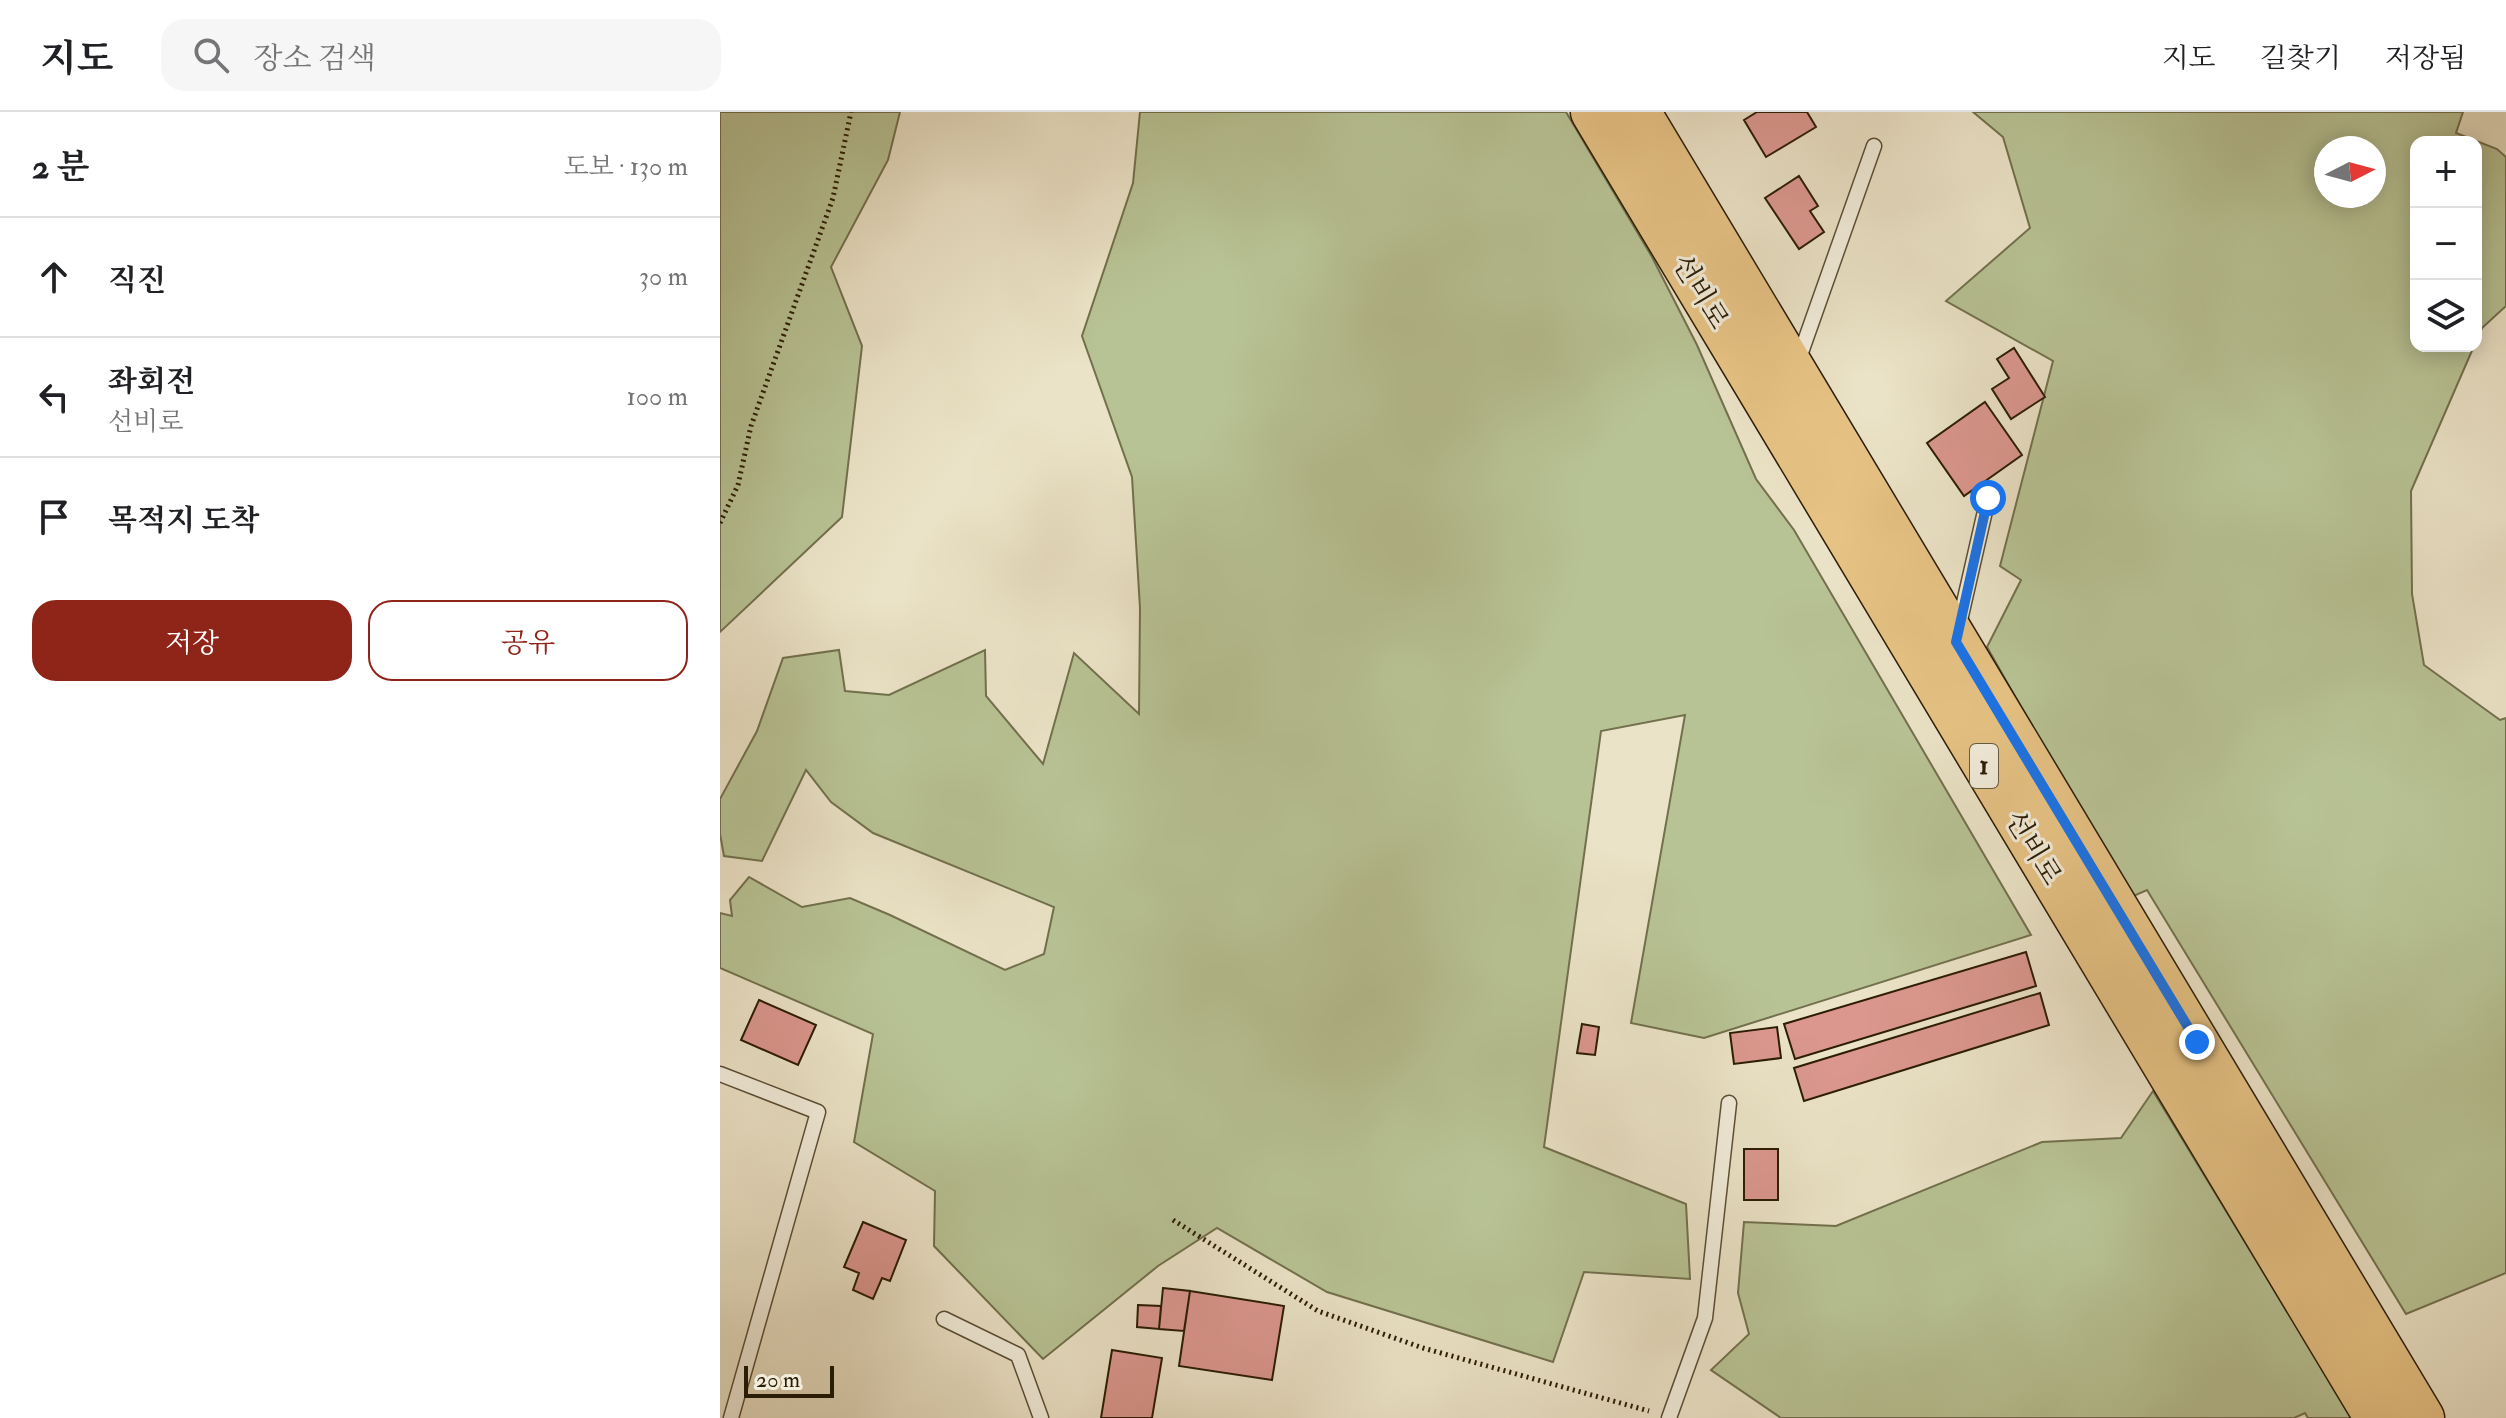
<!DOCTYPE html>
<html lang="ko">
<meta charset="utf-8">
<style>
body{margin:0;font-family:"IM FELL Double Pica","Noto Serif KR",serif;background:#f6f6f6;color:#202124}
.controls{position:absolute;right:24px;top:24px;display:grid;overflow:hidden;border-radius:16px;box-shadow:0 4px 20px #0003}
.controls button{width:72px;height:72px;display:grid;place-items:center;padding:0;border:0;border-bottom:2px solid #e0e0e0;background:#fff;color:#202124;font:40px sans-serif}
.compass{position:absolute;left:1594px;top:24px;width:72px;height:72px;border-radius:50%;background:#fff;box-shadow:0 4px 20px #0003;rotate:84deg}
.scale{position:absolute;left:24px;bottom:20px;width:90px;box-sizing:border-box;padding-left:8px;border:4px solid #2b1c05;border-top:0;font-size:22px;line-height:28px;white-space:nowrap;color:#2b1c05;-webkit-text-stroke:6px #f2eddb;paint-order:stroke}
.stop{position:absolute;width:24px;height:24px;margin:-18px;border:6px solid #1a73e8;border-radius:50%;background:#fff}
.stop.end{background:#1a73e8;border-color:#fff;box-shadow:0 2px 8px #0008}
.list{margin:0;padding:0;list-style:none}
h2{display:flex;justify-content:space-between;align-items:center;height:104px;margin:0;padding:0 32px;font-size:34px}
h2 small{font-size:26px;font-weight:400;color:#757577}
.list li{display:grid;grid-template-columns:52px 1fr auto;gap:24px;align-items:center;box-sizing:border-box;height:120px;padding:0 32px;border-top:2px solid #e0e0e0}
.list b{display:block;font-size:30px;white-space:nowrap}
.list p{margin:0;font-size:26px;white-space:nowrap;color:#757577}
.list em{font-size:26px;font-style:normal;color:#757577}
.actions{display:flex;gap:16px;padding:24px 32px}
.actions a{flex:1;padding:18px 0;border:2px solid #8f2418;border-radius:24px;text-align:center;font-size:28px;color:#8f2418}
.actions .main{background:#8f2418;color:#fff}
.icon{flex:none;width:44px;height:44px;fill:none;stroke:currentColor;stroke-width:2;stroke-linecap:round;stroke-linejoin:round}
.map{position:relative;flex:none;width:1786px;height:1306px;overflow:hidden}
header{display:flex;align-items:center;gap:48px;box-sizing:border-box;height:112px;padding:0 40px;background:#fff;border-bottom:2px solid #e0e0e0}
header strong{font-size:38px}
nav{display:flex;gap:44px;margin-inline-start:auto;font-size:28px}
.search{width:560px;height:72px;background:#f6f6f6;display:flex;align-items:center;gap:20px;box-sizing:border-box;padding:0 28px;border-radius:24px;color:#757577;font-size:30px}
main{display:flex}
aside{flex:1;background:#fff}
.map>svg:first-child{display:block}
</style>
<header>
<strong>지도</strong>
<div class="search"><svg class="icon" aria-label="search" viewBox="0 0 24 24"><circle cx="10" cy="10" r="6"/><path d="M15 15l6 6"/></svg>장소 검색</div>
<nav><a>지도</a><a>길찾기</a><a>저장됨</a></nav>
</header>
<main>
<aside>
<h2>2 분<small>도보 · 130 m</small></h2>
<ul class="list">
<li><svg class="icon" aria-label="ahead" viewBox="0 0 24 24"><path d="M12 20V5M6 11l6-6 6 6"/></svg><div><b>직진</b></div><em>30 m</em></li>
<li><svg class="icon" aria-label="left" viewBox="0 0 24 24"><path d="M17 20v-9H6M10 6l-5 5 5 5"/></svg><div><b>좌회전</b><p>선비로</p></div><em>100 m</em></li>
<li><svg class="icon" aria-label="arrive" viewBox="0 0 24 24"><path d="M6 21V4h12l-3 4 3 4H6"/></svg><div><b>목적지 도착</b></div></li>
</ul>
<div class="actions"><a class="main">저장</a><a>공유</a></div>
</aside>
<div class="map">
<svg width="1786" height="1306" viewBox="0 0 1786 1306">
<rect width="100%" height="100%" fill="#ebe3c7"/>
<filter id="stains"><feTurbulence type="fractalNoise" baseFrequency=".0025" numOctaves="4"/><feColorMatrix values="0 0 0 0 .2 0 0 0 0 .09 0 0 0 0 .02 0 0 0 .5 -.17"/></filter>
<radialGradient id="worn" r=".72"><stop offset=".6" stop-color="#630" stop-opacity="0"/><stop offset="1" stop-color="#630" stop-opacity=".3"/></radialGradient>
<path fill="#b8c395" stroke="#72704d" stroke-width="2" fill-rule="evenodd" d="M 0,0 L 180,0 L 168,48 L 111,155 L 142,234 L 122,405 L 0,520 Z
M 420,0 L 846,0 L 932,145 L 977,233 L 1036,367 L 1074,418 L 1311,823 L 984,926 L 911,911 L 965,603 L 881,619 L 824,1035 L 966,1092 L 970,1167 L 864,1160 L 833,1250 L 607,1180 L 497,1116 L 438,1154 L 323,1247 L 214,1134 L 215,1079 L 134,1030 L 153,922 L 0,856 L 0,801 L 12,804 L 10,788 L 29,765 L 82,795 L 130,786 L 170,803 L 285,858 L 324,842 L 334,795 L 153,721 L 111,690 L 86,658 L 42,749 L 4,744 L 0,722 L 0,687 L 37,619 L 63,546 L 119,538 L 125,579 L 169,583 L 265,538 L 266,584 L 323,652 L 354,541 L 419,602 L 420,496 L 412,365 L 362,224 L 413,71 Z
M 1253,0 L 1743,0 L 1736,21 L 1777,37 L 1786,45 L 1786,194 L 1762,216 L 1756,230 L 1756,30 L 1696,30 L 1696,234 L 1754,234 L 1691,379 L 1692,482 L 1704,553 L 1780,608 L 1786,606 L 1786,1161 L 1686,1202 L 1427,778 L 1409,786 L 1267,535 L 1301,468 L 1280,454 L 1333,249 L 1226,189 L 1310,116 L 1283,25 ZM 1606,36 L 1654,36 L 1654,84 L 1606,84 Z
M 1433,979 L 1632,1306 L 1588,1306 L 1585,1301 L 1574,1306 L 1061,1306 L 991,1258 L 1029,1222 L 1018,1181 L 1024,1110 L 1116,1114 L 1322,1030 L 1401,1026 Z"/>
<path fill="#db978e" stroke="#2b1c05" stroke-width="2" d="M 1037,0 L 1087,0 L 1096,15 L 1046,45 L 1024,8 Z
M 1079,64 L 1098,94 L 1090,99 L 1104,120 L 1079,137 L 1045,86 Z
M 1294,236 L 1325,285 L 1291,307 L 1272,277 L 1289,266 L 1277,247 Z
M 1265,290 L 1302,343 L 1244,384 L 1207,331 Z
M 1306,840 L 1316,874 L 1075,947 L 1064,912 Z
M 1320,881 L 1329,913 L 1084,989 L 1074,956 Z
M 39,888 L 96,913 L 78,953 L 21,928 Z
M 862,912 L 879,915 L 875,943 L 857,941 Z
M 1057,915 L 1061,946 L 1014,952 L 1010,921 Z
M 1024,1037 L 1058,1037 L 1058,1088 L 1024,1088 Z
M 143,1110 L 186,1128 L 170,1169 L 162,1166 L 153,1187 L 133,1178 L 139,1161 L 124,1155 Z
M 443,1176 L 470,1179 L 464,1219 L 439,1217 Z
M 470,1179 L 564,1194 L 552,1268 L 459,1254 Z
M 418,1193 L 441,1194 L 439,1217 L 417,1215 Z
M 392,1238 L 442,1246 L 432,1306 L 381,1306 Z"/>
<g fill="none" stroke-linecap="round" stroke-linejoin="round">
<g stroke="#5b4e36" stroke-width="17">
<path id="lane" d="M 1078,249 L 1154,34
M 1238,517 L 1268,386
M 0,962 L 98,1000 L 11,1306
M 224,1207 L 298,1243 L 321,1306
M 949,1306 L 985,1206 L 1009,991"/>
</g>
<g stroke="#2b1c05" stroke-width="47">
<path id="primary" d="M 873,0 L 1657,1306
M 918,0 L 1702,1306"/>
</g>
<path stroke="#2b1c05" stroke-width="5" stroke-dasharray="2 4" stroke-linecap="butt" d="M 0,411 L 18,373 L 31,314 L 113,86 L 131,0
M 453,1108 L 598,1199 L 703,1236 L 929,1299"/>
<use href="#lane" stroke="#f2eddb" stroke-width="14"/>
<use href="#primary" stroke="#e6c284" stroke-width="44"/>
</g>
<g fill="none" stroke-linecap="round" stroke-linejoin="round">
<path stroke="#1a73e8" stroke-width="10" d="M 1268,386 L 1236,530 L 1477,930"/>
</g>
<g text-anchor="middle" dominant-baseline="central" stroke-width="6" stroke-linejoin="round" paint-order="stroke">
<rect fill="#f2eddb" stroke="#675b45" stroke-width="2" x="1250" y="632" width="28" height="44" rx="6"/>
<g font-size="26" font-weight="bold" fill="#2b1c05">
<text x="1264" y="654">1</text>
</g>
<g font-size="28" fill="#2b1c05" stroke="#f2eddb">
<text transform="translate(980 180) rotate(59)">선비로</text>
<text transform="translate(1313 736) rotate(59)">선비로</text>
</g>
</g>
<rect width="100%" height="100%" filter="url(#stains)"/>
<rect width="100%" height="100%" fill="url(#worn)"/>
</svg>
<div class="controls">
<button>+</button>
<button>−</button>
<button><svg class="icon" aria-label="layers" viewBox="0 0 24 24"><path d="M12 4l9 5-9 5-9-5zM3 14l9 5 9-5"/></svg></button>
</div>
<svg class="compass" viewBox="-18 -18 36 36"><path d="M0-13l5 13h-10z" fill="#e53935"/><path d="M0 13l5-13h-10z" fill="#757577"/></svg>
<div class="scale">20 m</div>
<div class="stop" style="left:1268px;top:386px"></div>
<div class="stop end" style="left:1477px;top:930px"></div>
</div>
</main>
